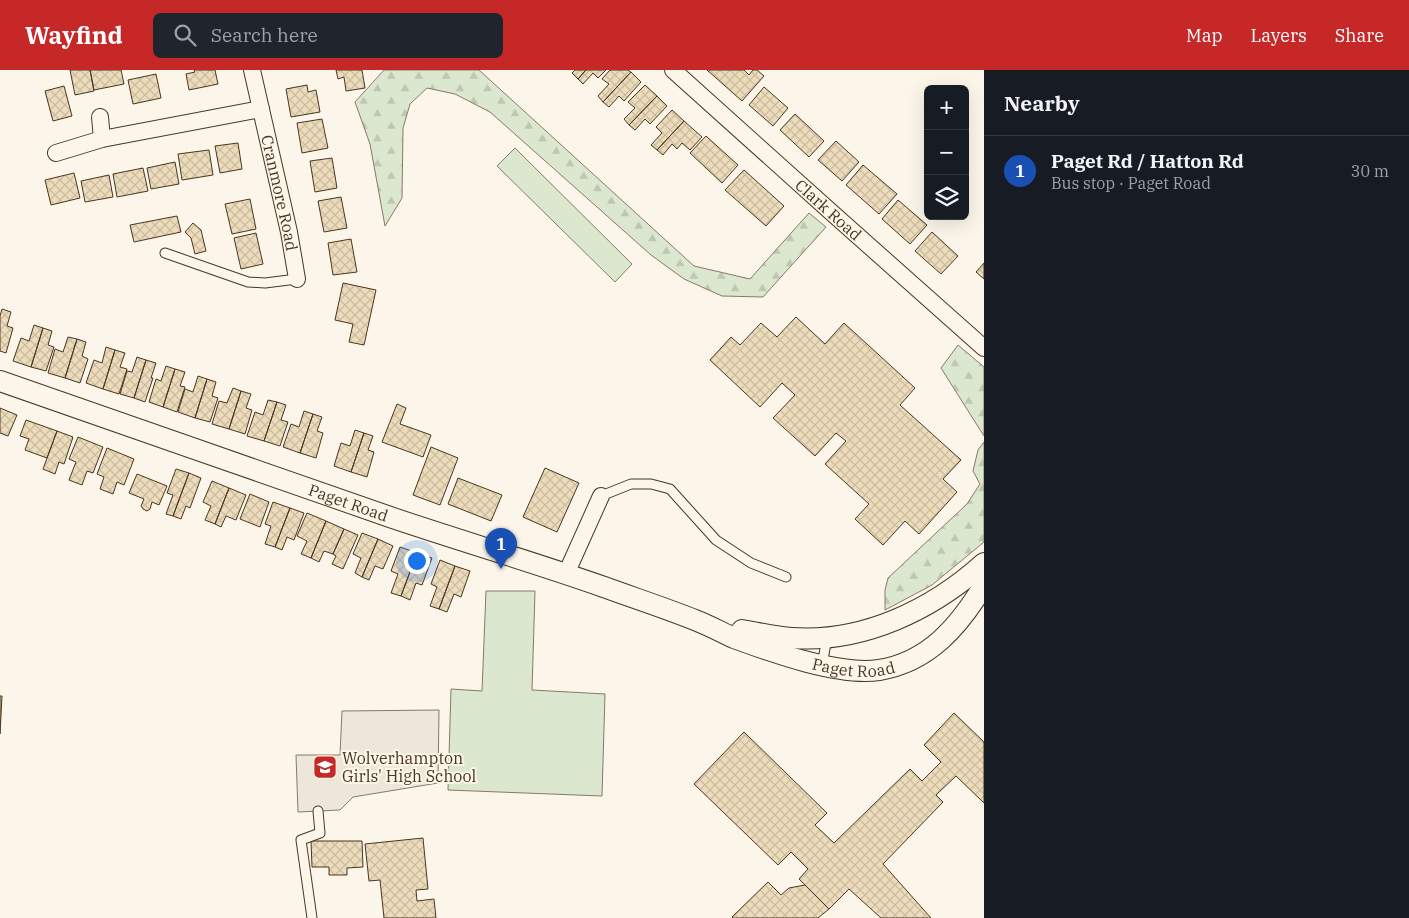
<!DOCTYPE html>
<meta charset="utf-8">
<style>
body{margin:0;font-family:"IBM Plex Serif",serif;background:#20242c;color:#f1f3f6}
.controls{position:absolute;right:15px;top:15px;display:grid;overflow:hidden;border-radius:8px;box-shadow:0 5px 20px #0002}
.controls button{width:45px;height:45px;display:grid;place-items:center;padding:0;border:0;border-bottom:1px solid #363941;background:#171b24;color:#f1f3f6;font:25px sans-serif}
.you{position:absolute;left:416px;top:490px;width:18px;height:18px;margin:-12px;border:4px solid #fff;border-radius:50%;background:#1a73e8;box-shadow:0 0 0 8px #1a73e833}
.badge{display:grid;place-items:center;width:32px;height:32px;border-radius:50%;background:#c62828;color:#fff;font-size:16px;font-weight:700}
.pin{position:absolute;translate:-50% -41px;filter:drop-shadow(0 1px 2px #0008)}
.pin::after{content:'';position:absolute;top:26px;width:18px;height:15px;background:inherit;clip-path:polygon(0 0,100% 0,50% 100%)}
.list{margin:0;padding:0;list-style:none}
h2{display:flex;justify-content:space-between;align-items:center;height:65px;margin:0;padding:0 20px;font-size:21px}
h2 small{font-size:16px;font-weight:400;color:#9ea1a6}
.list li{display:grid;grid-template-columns:32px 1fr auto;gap:15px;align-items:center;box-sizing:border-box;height:70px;padding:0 20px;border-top:1px solid #363941}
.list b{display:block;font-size:19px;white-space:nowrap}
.list p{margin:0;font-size:16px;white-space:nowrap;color:#9ea1a6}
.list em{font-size:16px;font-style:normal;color:#9ea1a6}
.icon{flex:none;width:28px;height:28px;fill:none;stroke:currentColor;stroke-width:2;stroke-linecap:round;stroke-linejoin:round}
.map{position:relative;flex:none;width:984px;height:848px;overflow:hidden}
header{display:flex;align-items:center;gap:30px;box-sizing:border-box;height:70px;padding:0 25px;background:#c62828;color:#fff}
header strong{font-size:24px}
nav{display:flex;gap:28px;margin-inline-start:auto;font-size:18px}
.search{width:350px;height:45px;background:#20242c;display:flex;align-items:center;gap:12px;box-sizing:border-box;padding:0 18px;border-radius:8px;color:#9ea1a6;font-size:19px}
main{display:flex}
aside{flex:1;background:#171b24}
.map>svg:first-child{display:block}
</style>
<header>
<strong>Wayfind</strong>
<div class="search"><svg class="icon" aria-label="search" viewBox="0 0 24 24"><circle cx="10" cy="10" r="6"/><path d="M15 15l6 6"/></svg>Search here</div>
<nav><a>Map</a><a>Layers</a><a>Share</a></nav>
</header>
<main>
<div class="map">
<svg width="984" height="848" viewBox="0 0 984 848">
<defs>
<pattern id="forest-firs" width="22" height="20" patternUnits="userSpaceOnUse" patternTransform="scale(1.25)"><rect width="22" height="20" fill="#dce7d0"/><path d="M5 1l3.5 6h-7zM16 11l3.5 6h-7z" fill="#bec7b2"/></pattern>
<pattern id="building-cross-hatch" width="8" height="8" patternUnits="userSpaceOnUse" patternTransform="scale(1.25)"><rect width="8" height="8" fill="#ecdcbc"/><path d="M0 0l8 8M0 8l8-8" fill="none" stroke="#ccbda1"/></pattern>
</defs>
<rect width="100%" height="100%" fill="#fbf6e9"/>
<path fill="url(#forest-firs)" stroke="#887966" d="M 384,0 L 479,0 L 694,196 L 750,209 L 809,143 L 826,157 L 763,227 L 722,226 L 684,209 L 651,185 L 490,42 L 455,24 L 427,18 L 410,34 L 403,58 L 402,128 L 385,156 L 370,74 L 355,32 Z
M 958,275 L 984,297 L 984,366 L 941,298 Z
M 984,372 L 984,472 L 932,515 L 885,540 L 885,520 L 888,508 L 967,434 L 980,414 L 973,401 L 978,380 Z"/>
<path fill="#dce7d0" stroke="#887966" d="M 515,78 L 632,194 L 615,212 L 497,96 Z
M 486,521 L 535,521 L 532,620 L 605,624 L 602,726 L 448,720 L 451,619 L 482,621 Z"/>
<path fill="#ede7d9" stroke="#887966" d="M 439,640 L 438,713 L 353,727 L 340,740 L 298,742 L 296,685 L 340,685 L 342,641 Z"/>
<path fill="url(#building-cross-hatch)" stroke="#4a3520" d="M 70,0 L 90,0 L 94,21 L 75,25 Z
M 90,0 L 121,0 L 124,14 L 94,20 Z
M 194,0 L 215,0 L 218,14 L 189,20 L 186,4 L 195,2 Z
M 336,0 L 362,0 L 365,18 L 346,21 L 344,7 L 338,9 Z
M 575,0 L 586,0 L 578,9 L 572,3 Z
M 586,0 L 606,0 L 598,8 L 593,3 L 583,14 L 578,9 Z
M 610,0 L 628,0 L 631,2 L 603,32 L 598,26 L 609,14 L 602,9 Z
M 707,0 L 744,0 L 749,5 L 753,0 L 757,0 L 764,6 L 742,31 Z
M 631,2 L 641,12 L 624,31 L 619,26 L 609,37 L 603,32 Z
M 156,4 L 161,28 L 133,34 L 128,10 Z
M 307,15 L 308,22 L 316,20 L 320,42 L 291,47 L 286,19 Z
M 645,15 L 657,26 L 629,55 L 624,49 L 635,38 L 628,32 Z
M 64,16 L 72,46 L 53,51 L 45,21 Z
M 764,17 L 788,38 L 773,56 L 749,35 Z
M 657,26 L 667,36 L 650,54 L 645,49 L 635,60 L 629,55 Z
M 672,40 L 684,51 L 657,80 L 651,75 L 662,63 L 656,57 Z
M 795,44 L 824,71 L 809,87 L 780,60 Z
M 322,49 L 328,78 L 302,83 L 297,53 Z
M 684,51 L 702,67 L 690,80 L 682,73 L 677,79 L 672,74 L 663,85 L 657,80 Z
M 706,66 L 738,95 L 722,113 L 690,83 Z
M 836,71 L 859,92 L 842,111 L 818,90 Z
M 238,73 L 242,99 L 220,103 L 215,76 Z
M 209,80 L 213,105 L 182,110 L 178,84 Z
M 332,88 L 337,118 L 315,122 L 310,91 Z
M 175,92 L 179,114 L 151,119 L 147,98 Z
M 863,95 L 897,124 L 879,144 L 846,115 Z
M 143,98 L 148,121 L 117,127 L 113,104 Z
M 744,100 L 784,136 L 766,156 L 725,120 Z
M 74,103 L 80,128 L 51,135 L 45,110 Z
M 109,105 L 113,127 L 85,132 L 81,111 Z
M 341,127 L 347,158 L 324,162 L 318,131 Z
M 250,129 L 256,159 L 232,164 L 225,134 Z
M 898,130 L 927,155 L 910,174 L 882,149 Z
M 177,146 L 181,162 L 134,172 L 130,155 Z
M 193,153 L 201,160 L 206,181 L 195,184 L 191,168 L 185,162 Z
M 932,162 L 958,186 L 941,204 L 915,181 Z
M 256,163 L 263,194 L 241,199 L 234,168 Z
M 351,169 L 357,202 L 333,205 L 328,173 Z
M 984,193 L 984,209 L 976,202 Z
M 343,213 L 376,220 L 364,275 L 349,272 L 353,254 L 335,250 Z
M 2,239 L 11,242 L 7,256 L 13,258 L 6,283 L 0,281 L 0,246 Z
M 796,247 L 825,274 L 844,253 L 915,318 L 900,335 L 961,390 L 943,409 L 957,422 L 919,464 L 905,451 L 883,475 L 855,449 L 869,434 L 825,394 L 846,371 L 836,363 L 815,386 L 773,348 L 795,325 L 782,313 L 760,337 L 710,290 L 731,267 L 740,275 L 761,253 L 777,267 Z
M 34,255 L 43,258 L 31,297 L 13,291 L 21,268 L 29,271 Z
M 43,258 L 52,261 L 48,275 L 54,277 L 46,301 L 31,297 Z
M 68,267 L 77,269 L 65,308 L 48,303 L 55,279 L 63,282 Z
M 77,269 L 86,272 L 82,286 L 88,289 L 80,313 L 65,308 Z
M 106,277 L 115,280 L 103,319 L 86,313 L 94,290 L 102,293 Z
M 115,280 L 125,283 L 120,297 L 127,299 L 119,324 L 103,319 Z
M 137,287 L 146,290 L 134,328 L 120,324 L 127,301 L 132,302 Z
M 146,290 L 156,293 L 151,308 L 153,308 L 145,332 L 134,328 Z
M 166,296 L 175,299 L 163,337 L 149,332 L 156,309 L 161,311 Z
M 175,299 L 185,302 L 180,316 L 185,317 L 177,342 L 163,337 Z
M 198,306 L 207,309 L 195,348 L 178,342 L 185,319 L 193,322 Z
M 207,309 L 216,312 L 212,326 L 218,328 L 210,352 L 195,348 Z
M 233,318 L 241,321 L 229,359 L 212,354 L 219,331 L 227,333 Z
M 241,321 L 251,324 L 246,338 L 252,340 L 245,364 L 229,359 Z
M 268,330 L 277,332 L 264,371 L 247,366 L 255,342 L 263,345 Z
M 277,332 L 286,335 L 281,350 L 288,352 L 280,376 L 264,371 Z
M 397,334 L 406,338 L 400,354 L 431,365 L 423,387 L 382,372 Z
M 0,338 L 17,345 L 8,366 L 0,363 Z
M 304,341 L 313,344 L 300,383 L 283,377 L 291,354 L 299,357 Z
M 313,344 L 322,347 L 317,361 L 323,363 L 316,388 L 300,383 Z
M 26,350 L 57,361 L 47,388 L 25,380 L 29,369 L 20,366 Z
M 355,360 L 364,363 L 351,402 L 334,396 L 341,373 L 350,376 Z
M 57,361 L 73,367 L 64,394 L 59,392 L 55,404 L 43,399 Z
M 364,363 L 373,366 L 368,380 L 374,382 L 367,407 L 351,402 Z
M 78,367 L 103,377 L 93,403 L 87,401 L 82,415 L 69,410 L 76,392 L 69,389 Z
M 431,377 L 458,388 L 440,435 L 413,425 Z
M 107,378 L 134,389 L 124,415 L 117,412 L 113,424 L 100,419 L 104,407 L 97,404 Z
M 545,398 L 579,413 L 557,462 L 523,447 Z
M 176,399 L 189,403 L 173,446 L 166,444 L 173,425 L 167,423 Z
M 189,403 L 201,408 L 190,438 L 186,436 L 181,449 L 173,446 Z
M 137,404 L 167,416 L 159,435 L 152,432 L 150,439 L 147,441 L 143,439 L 141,436 L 144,429 L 129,423 Z
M 458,408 L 502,425 L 491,451 L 448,434 Z
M 212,411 L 229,418 L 215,454 L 205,450 L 211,436 L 203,432 Z
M 229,418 L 246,425 L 236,450 L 226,446 L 221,457 L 215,454 Z
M 250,424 L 269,432 L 260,457 L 240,449 Z
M 273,432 L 290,438 L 275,477 L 265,474 L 271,456 L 265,454 Z
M 290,438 L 304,443 L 294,470 L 287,467 L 282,480 L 275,477 Z
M 307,443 L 326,451 L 311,488 L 301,484 L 307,471 L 297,466 Z
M 326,451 L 344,459 L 333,484 L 324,481 L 319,492 L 311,488 Z
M 344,459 L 358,465 L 343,499 L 332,494 L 336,486 L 333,484 Z
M 362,463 L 378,469 L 362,507 L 355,503 L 361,488 L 353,484 Z
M 378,469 L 393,476 L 383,499 L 375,496 L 369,510 L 362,507 Z
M 400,477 L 417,483 L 401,526 L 391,523 L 398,504 L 391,501 Z
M 417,483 L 432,488 L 422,515 L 416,513 L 410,530 L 401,526 Z
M 440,490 L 455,496 L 439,539 L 430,536 L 437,517 L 431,514 Z
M 455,496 L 470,501 L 461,527 L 454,524 L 447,542 L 439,539 Z
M 0,626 L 2,626 L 0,664 Z
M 954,643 L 984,672 L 984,733 L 956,706 L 936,725 L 943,732 L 883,794 L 931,848 L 881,848 L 849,819 L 829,839 L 799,809 L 808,799 L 791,782 L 778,795 L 694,714 L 744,662 L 827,743 L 815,755 L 834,773 L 910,699 L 922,711 L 941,692 L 924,675 Z
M 423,768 L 428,819 L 416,820 L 417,831 L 434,829 L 436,848 L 384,848 L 380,810 L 369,811 L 365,774 Z
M 311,771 L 362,771 L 363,797 L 347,798 L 347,805 L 329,805 L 329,797 L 312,797 Z
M 768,812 L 781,825 L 789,818 L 805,815 L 829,839 L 818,848 L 733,848 L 732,847 Z"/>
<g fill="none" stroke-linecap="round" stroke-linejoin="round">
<g stroke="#4a3520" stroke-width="11">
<path id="service" d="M 165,183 L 248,212 L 265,213 L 297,209
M 601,426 L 631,414 L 651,414 L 670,419 L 716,470 L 751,493 L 786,507
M 822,595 L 827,568
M 312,848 L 301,770 L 320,763 L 318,741"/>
</g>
<g stroke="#4a3520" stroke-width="18">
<g id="minor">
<path id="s1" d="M 252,0 L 289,162 L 297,209"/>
<path id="s2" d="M 673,0 L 831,142 L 984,278"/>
<path d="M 100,47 L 102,69"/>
<path d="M 56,83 L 102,69 L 261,39"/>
<path d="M 566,504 L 601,426"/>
</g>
</g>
<g stroke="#4a3520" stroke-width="22">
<g id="tertiary">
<path id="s3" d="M 0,311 C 130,356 260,402 390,447 C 461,471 533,492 604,517 C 634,528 665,538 695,550 C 708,555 721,562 734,568 C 772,582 839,606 879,600 C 929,592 959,556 984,515"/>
<path d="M 742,560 C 759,563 775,567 792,568 C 863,573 932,540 984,493"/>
</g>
</g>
<use href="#service" stroke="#fbf6e9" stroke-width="9"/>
<use href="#minor" stroke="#fbf6e9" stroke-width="16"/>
<use href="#tertiary" stroke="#fbf6e9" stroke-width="20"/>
</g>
<defs>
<g id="school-square" transform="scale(1.25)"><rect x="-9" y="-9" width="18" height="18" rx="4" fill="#c62828" stroke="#fbf6e9"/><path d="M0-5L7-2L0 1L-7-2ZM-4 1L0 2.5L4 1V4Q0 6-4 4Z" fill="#fff"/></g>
</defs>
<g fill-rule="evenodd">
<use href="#school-square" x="325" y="697"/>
</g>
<g text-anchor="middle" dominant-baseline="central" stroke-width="4" stroke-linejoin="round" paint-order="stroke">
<g font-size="16" fill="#4a3520" stroke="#fbf6e9">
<text stroke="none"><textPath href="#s1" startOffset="126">Cranmore Road</textPath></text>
<text stroke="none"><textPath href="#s2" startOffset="209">Clark Road</textPath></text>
<text stroke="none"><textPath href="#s3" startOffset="369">Paget Road</textPath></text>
<text stroke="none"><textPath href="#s3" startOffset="902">Paget Road</textPath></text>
</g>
<g font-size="16" fill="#4a3520" stroke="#fbf6e9" text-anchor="start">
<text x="342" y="688">Wolverhampton<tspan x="342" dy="18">Girls' High School</tspan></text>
</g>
</g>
</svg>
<div class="controls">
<button>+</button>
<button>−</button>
<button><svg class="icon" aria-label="layers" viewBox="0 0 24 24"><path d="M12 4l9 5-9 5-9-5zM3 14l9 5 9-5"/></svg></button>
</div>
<div class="you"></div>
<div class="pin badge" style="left:501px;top:499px;background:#1a4fb4">1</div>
</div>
<aside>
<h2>Nearby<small></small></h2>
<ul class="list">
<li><span class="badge" style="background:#1a4fb4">1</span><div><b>Paget Rd / Hatton Rd</b><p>Bus stop · Paget Road</p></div><em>30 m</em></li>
</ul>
</aside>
</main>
